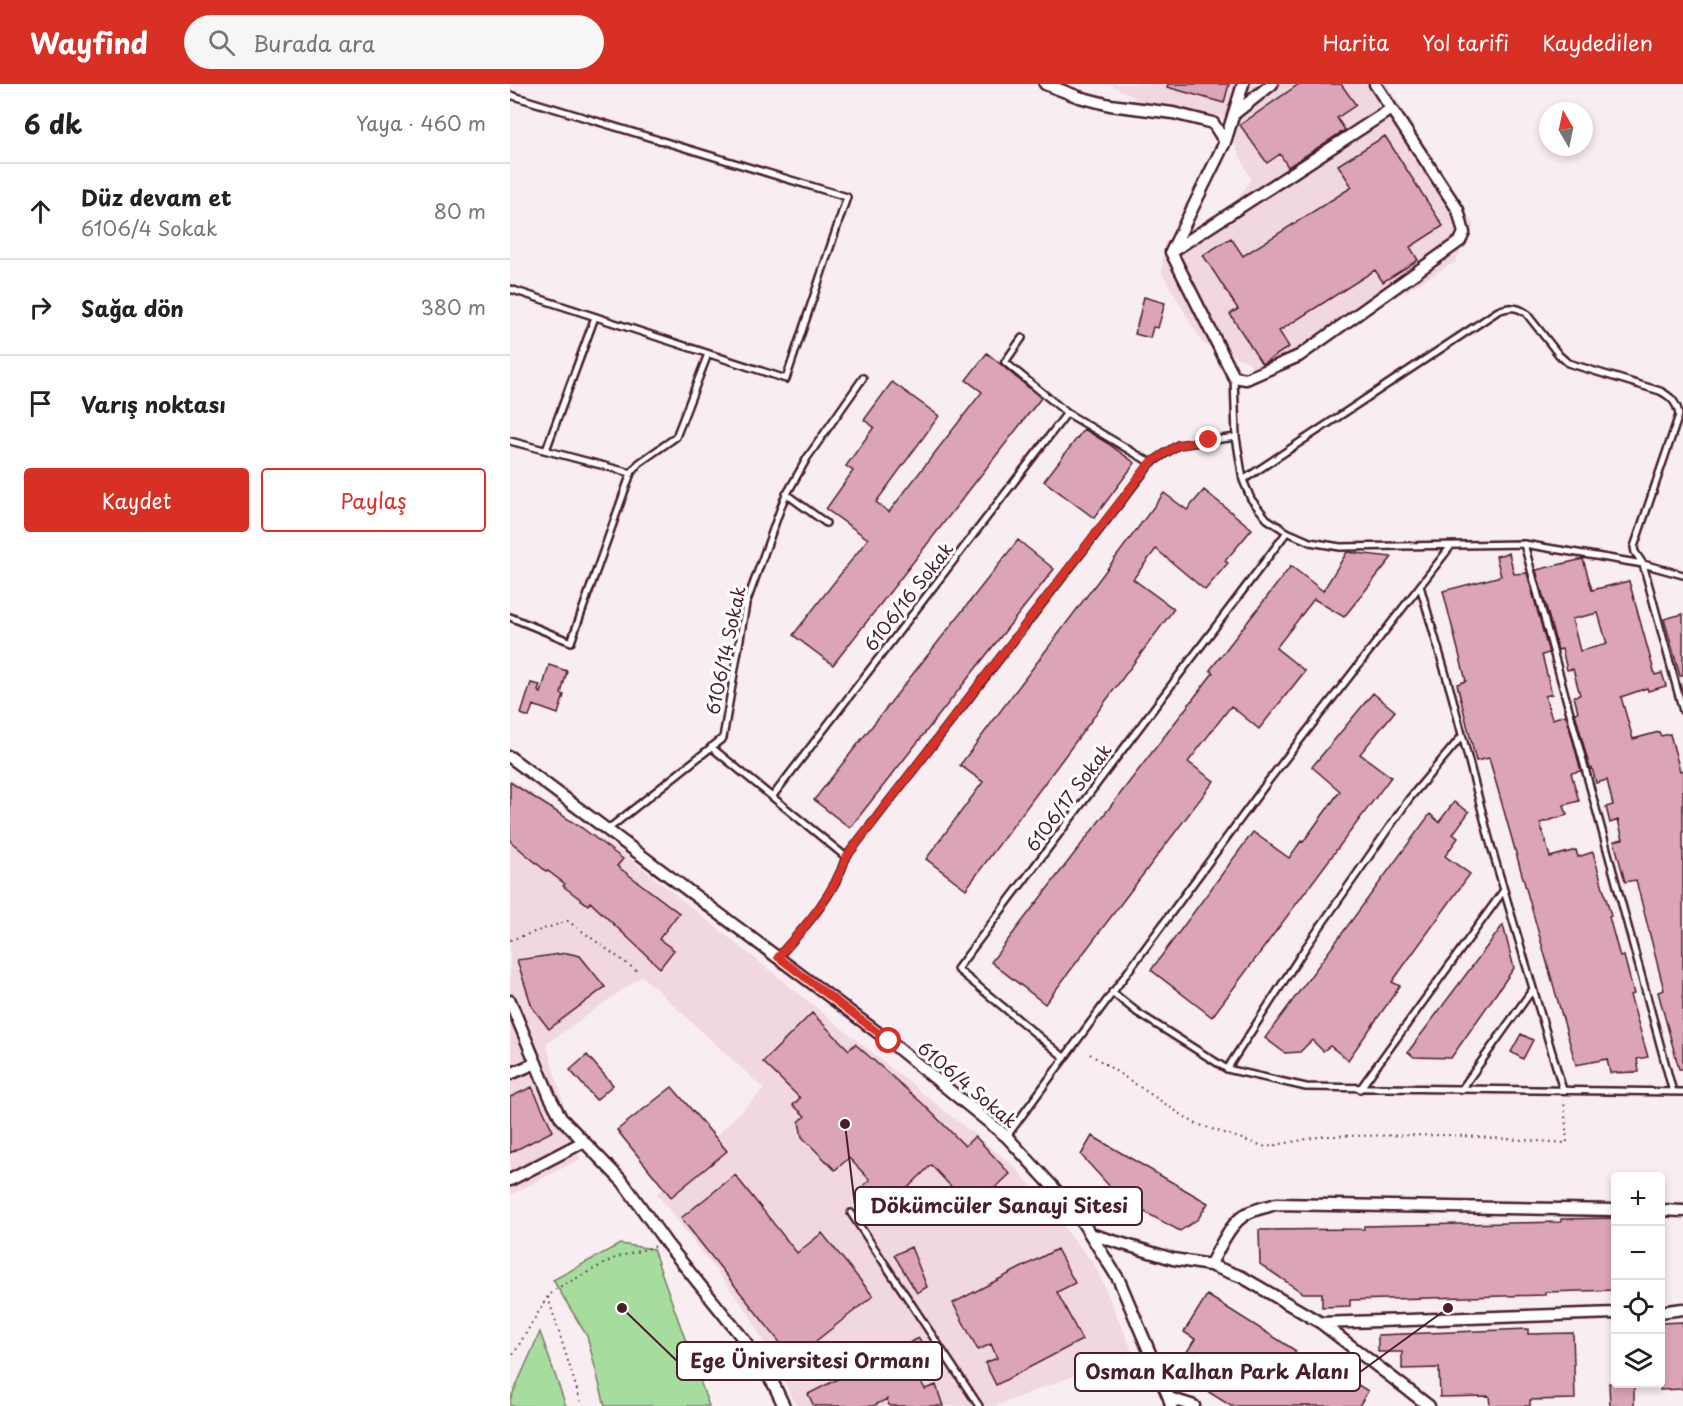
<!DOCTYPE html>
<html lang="tr">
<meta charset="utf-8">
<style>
body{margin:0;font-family:"Playpen Sans",sans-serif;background:#f6f6f6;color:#222}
.controls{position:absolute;right:18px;bottom:18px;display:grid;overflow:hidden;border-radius:6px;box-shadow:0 3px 9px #0003}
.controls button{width:54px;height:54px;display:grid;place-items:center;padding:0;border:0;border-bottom:2px solid #e0e0e0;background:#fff;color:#222;font:30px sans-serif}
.compass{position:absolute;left:1029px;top:18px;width:54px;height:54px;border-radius:50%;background:#fff;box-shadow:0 3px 9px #0003;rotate:351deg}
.stop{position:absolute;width:18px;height:18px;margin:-14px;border:4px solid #d93025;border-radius:50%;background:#fff}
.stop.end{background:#d93025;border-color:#fff;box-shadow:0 2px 6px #0008}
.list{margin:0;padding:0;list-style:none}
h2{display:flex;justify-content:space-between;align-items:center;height:78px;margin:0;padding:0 24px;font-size:26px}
h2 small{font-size:20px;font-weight:400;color:#767676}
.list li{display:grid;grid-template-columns:39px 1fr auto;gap:18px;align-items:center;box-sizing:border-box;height:96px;padding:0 24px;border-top:2px solid #e0e0e0}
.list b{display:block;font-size:22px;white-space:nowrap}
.list p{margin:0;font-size:20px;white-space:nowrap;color:#767676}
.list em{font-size:20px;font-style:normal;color:#767676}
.actions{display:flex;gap:12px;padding:18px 24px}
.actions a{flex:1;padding:14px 0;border:2px solid #d93025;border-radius:6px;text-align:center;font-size:21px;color:#d93025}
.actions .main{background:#d93025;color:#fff}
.icon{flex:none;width:33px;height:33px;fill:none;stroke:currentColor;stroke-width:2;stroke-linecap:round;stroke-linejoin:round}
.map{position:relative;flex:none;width:1173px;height:1322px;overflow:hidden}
header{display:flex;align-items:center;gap:36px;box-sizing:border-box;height:84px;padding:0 30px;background:#d93025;color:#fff}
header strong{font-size:28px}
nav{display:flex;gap:33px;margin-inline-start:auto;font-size:21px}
.search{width:420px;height:54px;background:#f6f6f6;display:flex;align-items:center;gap:15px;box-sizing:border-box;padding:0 21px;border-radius:33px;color:#767676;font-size:22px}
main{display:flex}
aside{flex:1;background:#fff}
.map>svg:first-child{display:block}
</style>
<header>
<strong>Wayfind</strong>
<div class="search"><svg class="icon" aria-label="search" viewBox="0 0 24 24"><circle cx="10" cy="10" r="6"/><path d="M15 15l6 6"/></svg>Burada ara</div>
<nav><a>Harita</a><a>Yol tarifi</a><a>Kaydedilen</a></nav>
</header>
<main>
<aside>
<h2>6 dk<small>Yaya · 460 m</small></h2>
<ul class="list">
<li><svg class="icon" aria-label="ahead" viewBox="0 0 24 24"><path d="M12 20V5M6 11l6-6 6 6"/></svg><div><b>Düz devam et</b><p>6106/4 Sokak</p></div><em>80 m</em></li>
<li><svg class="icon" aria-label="right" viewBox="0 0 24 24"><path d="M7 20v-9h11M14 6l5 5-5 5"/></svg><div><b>Sağa dön</b></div><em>380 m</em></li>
<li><svg class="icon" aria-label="arrive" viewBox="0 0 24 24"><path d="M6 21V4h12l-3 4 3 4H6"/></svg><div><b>Varış noktası</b></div></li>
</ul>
<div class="actions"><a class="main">Kaydet</a><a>Paylaş</a></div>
</aside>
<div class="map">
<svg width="1173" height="1322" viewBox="0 0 1173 1322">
<rect width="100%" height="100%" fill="#f8edf1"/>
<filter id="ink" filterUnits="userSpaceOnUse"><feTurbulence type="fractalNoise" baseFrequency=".0167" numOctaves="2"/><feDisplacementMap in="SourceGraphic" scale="12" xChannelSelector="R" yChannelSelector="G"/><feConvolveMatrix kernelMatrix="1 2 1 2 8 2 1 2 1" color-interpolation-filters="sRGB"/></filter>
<g filter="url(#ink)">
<path fill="#f0d7e0" d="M 600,0 L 877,0 L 964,141 L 945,178 L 862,227 L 805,266 L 748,295 L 739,278 L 693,260 L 652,189 L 654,159 L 725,120 L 741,95 L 712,34 L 631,17 Z
M 0,695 L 117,772 L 506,1084 L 586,1183 L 623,1269 L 485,1322 L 287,1322 L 238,1228 L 147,1110 L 254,1005 L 132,892 L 36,960 L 70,1075 L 0,1111 Z"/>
<path fill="#a7dc9f" stroke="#787e65" stroke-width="1.5" d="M 110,1160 L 143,1165 L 199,1322 L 95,1322 L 77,1252 L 43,1196 Z
M 30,1248 L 56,1322 L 0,1322 L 0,1316 Z"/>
<path fill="#dca4b8" stroke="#4a1f2b" stroke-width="1.5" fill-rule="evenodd" d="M 658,0 L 719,0 L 714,19 L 657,3 Z
M 789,0 L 831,0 L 846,21 L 827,34 L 835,46 L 778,83 L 770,70 L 757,79 L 730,41 Z
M 875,52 L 933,142 L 900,163 L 908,176 L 873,198 L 865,186 L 769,247 L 779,263 L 752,280 L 720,230 L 728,225 L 693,171 L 721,154 L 733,172 L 842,103 L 828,81 Z
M 634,213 L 655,219 L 648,244 L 643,243 L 640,254 L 625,250 Z
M 477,269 L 531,314 L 323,581 L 283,551 L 358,455 L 316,425 L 343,387 L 336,382 L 364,343 L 354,336 L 382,298 L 429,332 L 366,418 L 379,428 L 472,308 L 456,296 Z
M 574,345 L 597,359 L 625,379 L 584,434 L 534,397 Z
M 694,406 L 742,445 L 715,477 L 718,479 L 695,506 L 646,465 L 623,495 L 664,525 L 456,805 L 416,775 L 473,698 L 450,681 L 654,409 L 677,426 Z
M 508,456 L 544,485 L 340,744 L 304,716 Z
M 837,468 L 882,473 L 834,533 L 804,515 L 766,564 L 795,587 L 749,645 L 721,622 L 678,678 L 704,697 L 535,920 L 481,878 L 703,589 L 700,586 L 781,482 L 813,507 Z
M 999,469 L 1004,490 L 1017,489 L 1039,569 L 1032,571 L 1042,610 L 1035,612 L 1042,635 L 1056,631 L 1071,687 L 1061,689 L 1069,717 L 1054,721 L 1057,731 L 1030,739 L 1040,773 L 1066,766 L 1068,773 L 1083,768 L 1101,832 L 1099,833 L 1110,873 L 1114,872 L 1124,910 L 1120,911 L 1138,973 L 1127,975 L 1129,988 L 1100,989 L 1097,975 L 1066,981 L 979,674 L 966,677 L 947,600 L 956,597 L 933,507 L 991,492 L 986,472 Z
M 1073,475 L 1082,506 L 1119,497 L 1145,591 L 1152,589 L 1156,602 L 1138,607 L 1137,604 L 1111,613 L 1123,655 L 1149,648 L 1151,652 L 1160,650 L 1170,687 L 1173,686 L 1173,985 L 1169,985 L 1148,908 L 1154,906 L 1126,796 L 1115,798 L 1104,757 L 1113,755 L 1108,736 L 1100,739 L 1096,723 L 1103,721 L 1097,696 L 1086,699 L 1082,684 L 1080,685 L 1065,629 L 1068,628 L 1064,612 L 1070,611 L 1063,585 L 1057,586 L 1052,565 L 1048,566 L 1026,486 ZM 1088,529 L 1097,560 L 1070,567 L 1062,535 Z
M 1173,530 L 1173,592 L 1170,592 L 1154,535 Z
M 39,581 L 57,587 L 51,610 L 54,611 L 48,630 L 23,621 L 19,633 L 11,630 L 21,599 L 30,601 L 28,607 L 31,609 Z
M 863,609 L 885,627 L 850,670 L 881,693 L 702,933 L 641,886 L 743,748 L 779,774 L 791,757 L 793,758 L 830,707 L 802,683 Z
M 0,698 L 72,744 L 113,775 L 107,782 L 169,829 L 149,855 L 164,866 L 150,884 L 80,818 L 78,821 L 53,802 L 55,800 L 38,787 L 37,788 L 0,757 Z
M 944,718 L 959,728 L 943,750 L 948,754 L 935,772 L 960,790 L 882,898 L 890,902 L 838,976 L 820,962 L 813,967 L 802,956 L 790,968 L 775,969 L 755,954 L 920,730 L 929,738 Z
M 993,841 L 1004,884 L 941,974 L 904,973 L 898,968 Z
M 57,869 L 70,872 L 95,903 L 39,945 L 22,923 L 7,876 Z
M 302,929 L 339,966 L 345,960 L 412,1019 L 455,1062 L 465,1052 L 500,1090 L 462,1125 L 421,1081 L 374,1127 L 351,1104 L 360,1096 L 339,1074 L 325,1086 L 292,1053 L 289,1038 L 295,1032 L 283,1021 L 290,1014 L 253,978 Z
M 1011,950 L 1023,956 L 1013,975 L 1001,968 Z
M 77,971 L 103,1001 L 86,1016 L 60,986 Z
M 22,1003 L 43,1047 L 0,1069 L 0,1013 Z
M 162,1003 L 217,1067 L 161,1113 L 107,1046 Z
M 582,1052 L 698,1119 L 688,1135 L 670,1147 L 612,1116 L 571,1071 Z
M 225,1091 L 287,1169 L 312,1149 L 363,1212 L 283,1275 L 171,1134 Z
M 1106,1134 L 1106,1206 L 1035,1208 L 1035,1211 L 840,1216 L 840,1222 L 812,1223 L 812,1209 L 793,1209 L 750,1180 L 749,1146 L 854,1145 L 854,1142 L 1051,1138 L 1051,1135 Z
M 401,1163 L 417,1203 L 407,1209 L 384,1171 Z
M 547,1165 L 565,1199 L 547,1208 L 572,1256 L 486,1301 L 475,1279 L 487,1274 L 481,1260 L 468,1266 L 443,1219 Z
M 697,1211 L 786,1267 L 784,1269 L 841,1305 L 845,1299 L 858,1307 L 849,1322 L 721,1322 L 665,1287 L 685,1255 L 674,1248 Z
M 1173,1238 L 1173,1305 L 1150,1306 L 1150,1239 Z
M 1018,1245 L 1018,1250 L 1063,1249 L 1065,1315 L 1020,1316 L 1020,1322 L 980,1322 L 979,1312 L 930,1313 L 929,1284 L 892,1285 L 892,1268 L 868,1268 L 868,1251 Z
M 409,1254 L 425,1282 L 406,1289 L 415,1305 L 426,1301 L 433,1322 L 379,1322 L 377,1315 L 363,1322 L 304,1322 L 298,1310 Z
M 1099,1299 L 1124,1299 L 1124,1322 L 1100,1322 Z"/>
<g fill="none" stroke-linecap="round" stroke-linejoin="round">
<g stroke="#4a1f2b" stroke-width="10">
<path id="service" d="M 0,11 L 337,113 L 276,295 L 0,205
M 512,254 L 495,278 L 557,329 L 641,379
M 724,293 L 726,353 L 733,396 L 741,415 L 757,435 L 777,448 L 800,458 L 830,463 L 1014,460 L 1133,480 L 1173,491
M 0,357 L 121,389
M 36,366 L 85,233
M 733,396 L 988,227 C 999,223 1006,222 1016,229 L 1049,271 L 1058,279 L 1150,307 C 1160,312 1167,318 1169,331 L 1124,463 L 1125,468 L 1133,480 L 1173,627
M 276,410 L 316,439
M 1014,460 L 1163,1008
M 910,502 L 942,612 L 981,762 L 1053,1006
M 0,533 L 61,558 L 121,389 L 129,379 L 166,353 L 198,270
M 201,663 L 336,773 L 641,379 L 668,361 L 726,353
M 262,713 L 557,329
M 97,746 L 213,654 L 236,520 L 274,415 L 297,374 L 353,294
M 268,873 C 294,844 324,812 336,773
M 602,908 L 628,929 L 717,985 L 796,1003 L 1173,1008
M 555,974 L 447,885 L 777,448
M 717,985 L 796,863 L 899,715 L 952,652
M 850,1005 L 994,806
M 951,1006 L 1023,905
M 497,1052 L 759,696 L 941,462
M 341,1129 L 469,1322"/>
</g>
<g stroke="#4a1f2b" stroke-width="15">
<path id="minor" d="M 535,0 L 569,13 L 600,21 L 663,29 L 703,39 L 715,58 L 661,168 L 724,293 L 736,295 L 789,272 L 950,157 L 954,149 L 948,126 L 865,0
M 724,30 L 762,0
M 715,58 L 733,0
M 661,168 L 881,25
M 0,673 L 379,957 L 497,1053 L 566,1128 L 609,1196 L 659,1314 L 661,1322
M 0,917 L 40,1013 L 51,1034 L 113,1098 L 157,1160 L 235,1257 L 264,1301 L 274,1322
M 0,990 L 26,979
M 0,1096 L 73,1058
M 1150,1126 L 1173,1127
M 580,1150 L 663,1175 L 700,1181 L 732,1193 L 811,1239 L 919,1322
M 700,1181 C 710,1164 719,1139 738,1129 C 746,1125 757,1123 766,1120 L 1106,1126
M 1150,1228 L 1173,1225
M 811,1239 L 1106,1229
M 659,1314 L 684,1322"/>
</g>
<path stroke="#4a1f2b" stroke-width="2" stroke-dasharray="1.5 4.5" stroke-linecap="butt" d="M 0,856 L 58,837 L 127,887
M 580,970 L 684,1039 L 756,1063 L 813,1052 L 939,1051 L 1057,1059 L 1054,1016
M 38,1213 L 72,1322
M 0,1276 L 38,1212 L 46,1205 L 107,1173 L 147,1162"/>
<use href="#service" stroke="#fff" stroke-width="5"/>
<use href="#minor" stroke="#fff" stroke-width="10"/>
</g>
</g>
<g fill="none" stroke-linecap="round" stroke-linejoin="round" filter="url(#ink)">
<path stroke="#d93025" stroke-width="8" d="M 379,957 L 268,873 C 294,844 324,811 336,773 L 640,379 L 668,361 L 699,356"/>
</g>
<g text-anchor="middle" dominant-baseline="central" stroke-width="6" stroke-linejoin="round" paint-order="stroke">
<g font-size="18" fill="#4a1f2b" stroke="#fff">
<text transform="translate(398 512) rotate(-52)">6106/16 Sokak</text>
<text transform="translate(215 566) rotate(-78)">6106/14 Sokak</text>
<text transform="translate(558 713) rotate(-53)">6106/17 Sokak</text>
<text transform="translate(458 1000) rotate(40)">6106/4 Sokak</text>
</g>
</g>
<path fill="none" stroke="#4a1f2b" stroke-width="2" d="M335 1040L345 1122M112 1224L167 1277M938 1224L850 1288"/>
<g fill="#4a1f2b" stroke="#fff" stroke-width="2">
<circle cx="335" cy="1040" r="6"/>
<circle cx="112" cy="1224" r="6"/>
<circle cx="938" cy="1224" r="6"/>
</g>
<g fill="#fff" stroke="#4a1f2b" stroke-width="2">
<rect x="345" y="1103" width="287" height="38" rx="6"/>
<rect x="167" y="1258" width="265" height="38" rx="6"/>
<rect x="565" y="1269" width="285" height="38" rx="6"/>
</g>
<g font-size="20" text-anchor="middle" font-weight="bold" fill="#4a1f2b">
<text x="489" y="1129">Dökümcüler Sanayi Sitesi</text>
<text x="300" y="1284">Ege Üniversitesi Ormanı</text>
<text x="707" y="1295">Osman Kalhan Park Alanı</text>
</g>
</svg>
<div class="controls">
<button>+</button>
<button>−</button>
<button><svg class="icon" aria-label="locate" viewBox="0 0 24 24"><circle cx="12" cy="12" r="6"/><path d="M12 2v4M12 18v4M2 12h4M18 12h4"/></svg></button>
<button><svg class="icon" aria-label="layers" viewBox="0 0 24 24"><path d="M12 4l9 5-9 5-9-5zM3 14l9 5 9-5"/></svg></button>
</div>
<svg class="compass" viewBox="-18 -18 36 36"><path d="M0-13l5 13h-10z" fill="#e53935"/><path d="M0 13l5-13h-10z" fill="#767676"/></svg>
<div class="stop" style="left:379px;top:957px"></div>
<div class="stop end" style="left:699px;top:356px"></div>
</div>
</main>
